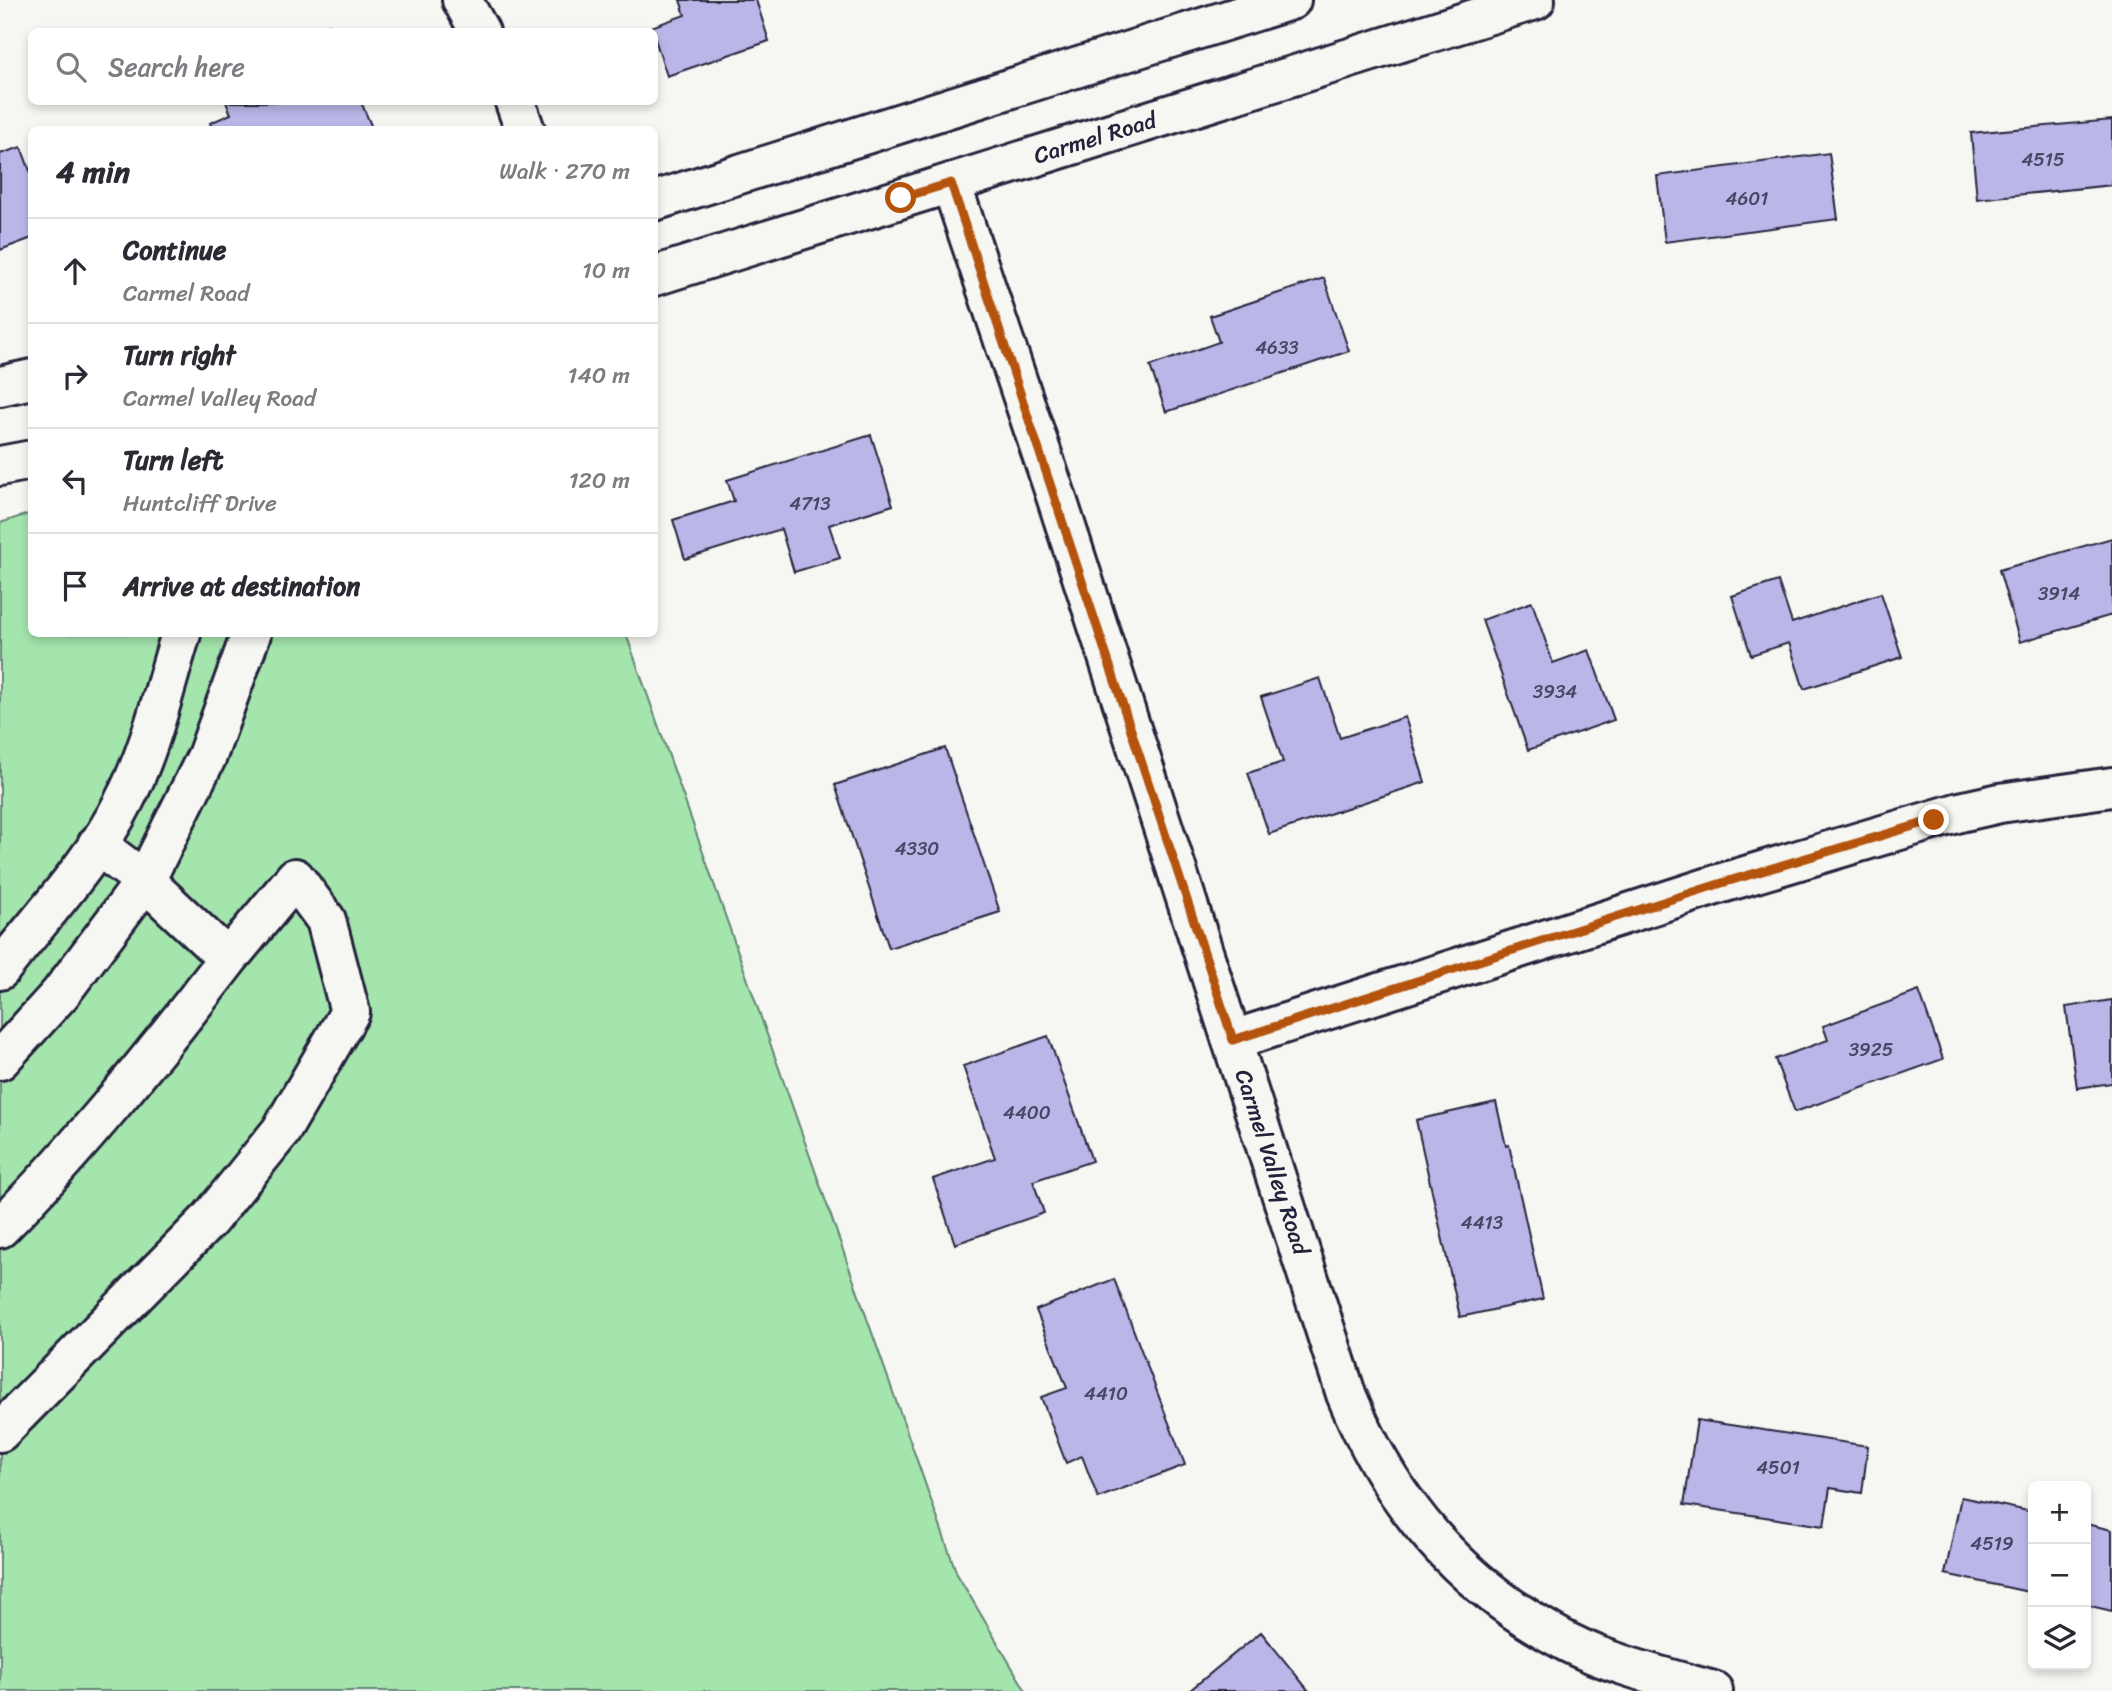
<!DOCTYPE html>
<meta charset="utf-8">
<style>
body{margin:0;font-family:Sriracha,sans-serif;background:#f7f7f7;color:#2b2b33}
.controls{position:absolute;right:21px;bottom:21px;display:grid;overflow:hidden;border-radius:10px;box-shadow:0 4px 10px #0003}
.controls button{width:63px;height:63px;display:grid;place-items:center;padding:0;border:0;border-bottom:2px solid #e1e1e2;background:#fff;color:#2b2b33;font:35px sans-serif}
.stop{position:absolute;width:21px;height:21px;margin:-16px;border:5px solid #b45309;border-radius:50%;background:#fff}
.stop.end{background:#b45309;border-color:#fff;box-shadow:0 2px 7px #0008}
.list{margin:0;padding:0;list-style:none}
h2{display:flex;justify-content:space-between;align-items:center;height:91px;margin:0;padding:0 28px;font-size:30px}
h2 small{font-size:23px;font-weight:400;color:#7c7c81}
.list li{display:grid;grid-template-columns:46px 1fr auto;gap:21px;align-items:center;box-sizing:border-box;height:105px;padding:0 28px;border-top:2px solid #e1e1e2}
.list b{display:block;font-size:26px;white-space:nowrap}
.list p{margin:0;font-size:23px;white-space:nowrap;color:#7c7c81}
.list em{font-size:23px;font-style:normal;color:#7c7c81}
.icon{flex:none;width:38px;height:38px;fill:none;stroke:currentColor;stroke-width:2;stroke-linecap:round;stroke-linejoin:round}
.map{position:relative;flex:none;width:2112px;height:1691px;overflow:hidden}
.search{position:absolute;background:#fff;box-shadow:0 4px 10px #0003;left:28px;top:28px;width:630px;height:77px;display:flex;align-items:center;gap:18px;box-sizing:border-box;padding:0 24px;border-radius:10px;color:#7c7c81;font-size:26px}
.panel{position:absolute;background:#fff;box-shadow:0 4px 10px #0003;left:28px;top:126px;width:630px;height:511px;border-radius:10px}
.map>svg:first-child{display:block}
</style>
<div class="map">
<svg width="2112" height="1691" viewBox="0 0 2112 1691">
<rect width="100%" height="100%" fill="#f6f6f2"/>
<filter id="ink" filterUnits="userSpaceOnUse"><feTurbulence type="fractalNoise" baseFrequency=".0143" numOctaves="2"/><feDisplacementMap in="SourceGraphic" scale="14" xChannelSelector="R" yChannelSelector="G"/><feConvolveMatrix kernelMatrix="1 2 1 2 8 2 1 2 1" color-interpolation-filters="sRGB"/></filter>
<g filter="url(#ink)">
<path fill="#a4e5ae" stroke="#638474" stroke-width="2" d="M 31,513 L 32,634 L 626,634 L 957,1574 L 1026,1691 L 0,1691 L 0,523 Z"/>
<path fill="#bab6e8" stroke="#22223b" stroke-width="2" d="M 680,0 L 756,0 L 769,41 L 667,76 L 651,27 L 685,15 Z
M 329,24 L 332,32 L 310,32 Z
M 226,102 L 361,102 L 373,130 L 213,130 L 210,123 L 231,114 Z
M 2112,120 L 2112,185 L 1977,199 L 1971,133 Z
M 21,147 L 32,176 L 32,238 L 0,250 L 0,154 Z
M 1829,153 L 1838,219 L 1665,242 L 1657,176 Z
M 1324,278 L 1349,351 L 1166,412 L 1150,366 L 1219,342 L 1210,316 Z
M 871,435 L 893,505 L 829,525 L 840,558 L 794,572 L 781,529 L 685,559 L 673,520 L 734,501 L 727,480 Z
M 2112,538 L 2112,615 L 2020,642 L 1999,570 Z
M 1778,581 L 1792,623 L 1881,593 L 1902,657 L 1804,689 L 1789,643 L 1751,655 L 1732,596 Z
M 1532,602 L 1553,663 L 1589,650 L 1614,720 L 1528,750 L 1482,620 Z
M 1320,678 L 1340,738 L 1405,717 L 1425,782 L 1269,834 L 1248,773 L 1283,762 L 1261,697 Z
M 945,748 L 1000,912 L 889,948 L 835,785 Z
M 1919,991 L 1943,1059 L 1795,1112 L 1775,1059 L 1828,1040 L 1823,1026 Z
M 2112,1000 L 2112,1083 L 2077,1088 L 2066,1007 Z
M 1048,1036 L 1092,1161 L 1033,1181 L 1044,1213 L 955,1244 L 933,1179 L 995,1158 L 963,1066 Z
M 1496,1102 L 1506,1146 L 1509,1145 L 1543,1299 L 1460,1317 L 1416,1120 Z
M 1114,1279 L 1185,1465 L 1098,1498 L 1082,1456 L 1066,1463 L 1041,1397 L 1067,1388 L 1036,1310 Z
M 1697,1420 L 1868,1446 L 1862,1493 L 1830,1488 L 1824,1526 L 1684,1505 Z
M 1961,1497 L 2033,1512 L 2033,1593 L 1945,1574 Z
M 2086,1524 L 2112,1530 L 2112,1611 L 2086,1605 Z
M 1261,1632 L 1309,1691 L 1189,1691 Z"/>
<g fill="none" stroke-linecap="round" stroke-linejoin="round">
<g stroke="#22223b" stroke-width="44">
<path id="minor" d="M 462,0 L 480,32
M 515,102 L 525,130
M 951,183 L 1055,493 L 1346,1394 C 1391,1504 1461,1586 1567,1642 C 1612,1665 1664,1677 1713,1691
M 0,970 C 42,916 93,863 124,801 C 151,749 164,689 181,634
M 1233,1040 L 1722,883 L 1960,812 L 2000,803 L 2112,787
M 0,1060 L 60,994 L 145,881 L 207,756 L 251,634
M 0,1228 C 82,1145 156,1052 228,959 L 145,881 L 97,845
M 0,1432 L 209,1220 L 281,1131 L 350,1012 L 326,920 L 295,878 L 228,959"/>
</g>
<g stroke="#22223b" stroke-width="44">
<path id="major" d="M 654,201 L 1291,0
M 654,276 L 1535,0
M 0,386 L 32,379
M 0,466 L 32,460"/>
</g>
<use href="#minor" stroke="#f6f6f2" stroke-width="38"/>
<use href="#major" stroke="#f6f6f2" stroke-width="38"/>
</g>
</g>
<g fill="none" stroke-linecap="round" stroke-linejoin="round" filter="url(#ink)">
<path stroke="#b45309" stroke-width="9" d="M 901,198 L 951,183 L 1233,1040 L 1722,883 L 1934,820"/>
</g>
<g text-anchor="middle" dominant-baseline="central" stroke-width="7" stroke-linejoin="round" paint-order="stroke">
<g font-size="19" fill="#484766">
<text x="2043" y="159">4515</text>
<text x="1747" y="198">4601</text>
<text x="1277" y="347">4633</text>
<text x="810" y="503">4713</text>
<text x="2059" y="593">3914</text>
<text x="1555" y="691">3934</text>
<text x="917" y="848">4330</text>
<text x="1871" y="1049">3925</text>
<text x="1027" y="1112">4400</text>
<text x="1482" y="1222">4413</text>
<text x="1106" y="1393">4410</text>
<text x="1778" y="1467">4501</text>
<text x="1992" y="1543">4519</text>
</g>
<g font-size="23" fill="#22223b" stroke="#f6f6f2">
<text transform="translate(1095 138) rotate(-17)">Carmel Road</text>
<text transform="translate(1272 1162) rotate(72)">Carmel Valley Road</text>
</g>
</g>
</svg>
<div class="controls">
<button>+</button>
<button>−</button>
<button><svg class="icon" aria-label="layers" viewBox="0 0 24 24"><path d="M12 4l9 5-9 5-9-5zM3 14l9 5 9-5"/></svg></button>
</div>
<div class="stop" style="left:901px;top:198px"></div>
<div class="stop end" style="left:1934px;top:820px"></div>
<div class="search"><svg class="icon" aria-label="search" viewBox="0 0 24 24"><circle cx="10" cy="10" r="6"/><path d="M15 15l6 6"/></svg>Search here</div>
<section class="panel">
<h2>4 min<small>Walk · 270 m</small></h2>
<ul class="list">
<li><svg class="icon" aria-label="ahead" viewBox="0 0 24 24"><path d="M12 20V5M6 11l6-6 6 6"/></svg><div><b>Continue</b><p>Carmel Road</p></div><em>10 m</em></li>
<li><svg class="icon" aria-label="right" viewBox="0 0 24 24"><path d="M7 20v-9h11M14 6l5 5-5 5"/></svg><div><b>Turn right</b><p>Carmel Valley Road</p></div><em>140 m</em></li>
<li><svg class="icon" aria-label="left" viewBox="0 0 24 24"><path d="M17 20v-9H6M10 6l-5 5 5 5"/></svg><div><b>Turn left</b><p>Huntcliff Drive</p></div><em>120 m</em></li>
<li><svg class="icon" aria-label="arrive" viewBox="0 0 24 24"><path d="M6 21V4h12l-3 4 3 4H6"/></svg><div><b>Arrive at destination</b></div></li>
</ul>
</section>
</div>
